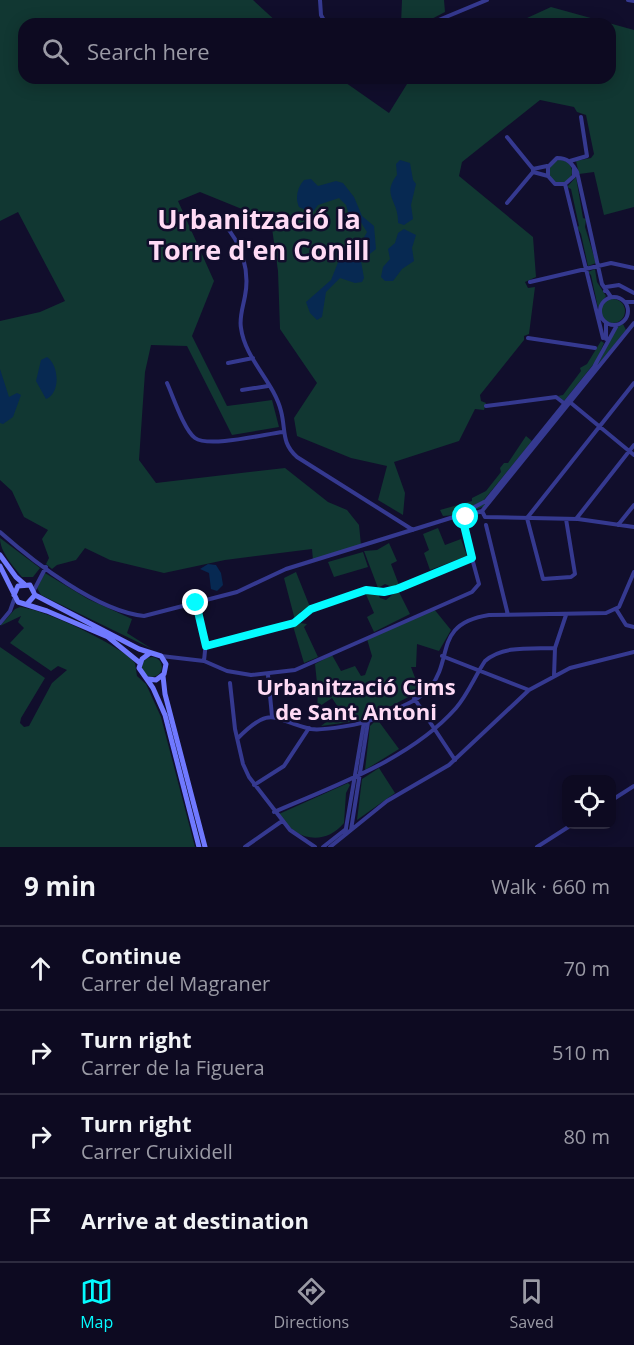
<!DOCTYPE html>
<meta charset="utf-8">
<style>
body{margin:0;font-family:"Open Sans",sans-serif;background:#1b182e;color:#f1f3f6}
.controls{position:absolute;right:18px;bottom:18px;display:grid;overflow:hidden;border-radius:12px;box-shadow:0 3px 15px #0003}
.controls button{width:54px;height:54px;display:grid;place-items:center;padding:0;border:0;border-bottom:2px solid #2d2b3f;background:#0d0a21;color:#f1f3f6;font:30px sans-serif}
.stop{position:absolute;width:18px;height:18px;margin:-14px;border:4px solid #05fbff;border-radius:50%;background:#fff}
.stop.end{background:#05fbff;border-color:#fff;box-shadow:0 2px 6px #0008}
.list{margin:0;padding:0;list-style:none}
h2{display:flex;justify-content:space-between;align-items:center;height:78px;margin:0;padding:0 24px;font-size:26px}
h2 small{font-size:20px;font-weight:400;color:#9a9aa5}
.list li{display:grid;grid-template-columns:39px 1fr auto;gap:18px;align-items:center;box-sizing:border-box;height:84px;padding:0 24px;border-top:2px solid #2d2b3f}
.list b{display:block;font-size:22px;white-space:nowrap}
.list p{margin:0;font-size:20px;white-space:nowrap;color:#9a9aa5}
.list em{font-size:20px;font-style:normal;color:#9a9aa5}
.icon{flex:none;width:33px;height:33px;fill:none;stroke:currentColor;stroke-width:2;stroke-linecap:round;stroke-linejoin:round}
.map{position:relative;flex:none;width:634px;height:847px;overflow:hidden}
.search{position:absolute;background:#0d0a21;box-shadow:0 3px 15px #0003;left:18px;right:18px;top:18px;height:66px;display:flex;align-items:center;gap:15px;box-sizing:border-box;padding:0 21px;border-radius:18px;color:#9a9aa5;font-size:22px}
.sheet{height:414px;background:#0d0a21}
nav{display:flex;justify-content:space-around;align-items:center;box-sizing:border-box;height:84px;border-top:2px solid #2d2b3f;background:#0d0a21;font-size:16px;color:#9a9aa5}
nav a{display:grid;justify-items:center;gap:3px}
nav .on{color:#05fbff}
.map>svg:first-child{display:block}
</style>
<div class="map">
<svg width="634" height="847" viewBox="0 0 634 847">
<rect width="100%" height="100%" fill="#110e2c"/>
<path fill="#113732" d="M 0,0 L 253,0 L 279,24 L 24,24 L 24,78 L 339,78 L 389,113 L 407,84 L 416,78 L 610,78 L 610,24 L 514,24 L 551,7 L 634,30 L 634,207 L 604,215 L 594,172 L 579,174 L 576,161 L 591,158 L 594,154 L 586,115 L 577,112 L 574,107 L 540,100 L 462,162 L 459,176 L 533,237 L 536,277 L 525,282 L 528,288 L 535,287 L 529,334 L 524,336 L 524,340 L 480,395 L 481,401 L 486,403 L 484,410 L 475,409 L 459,441 L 394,462 L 405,493 L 403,515 L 378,500 L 387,466 L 351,458 L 297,436 L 294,418 L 317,383 L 280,329 L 278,271 L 271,221 L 200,192 L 178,201 L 214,281 L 192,336 L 227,406 L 272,400 L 279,427 L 232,435 L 187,346 L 151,345 L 145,372 L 139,460 L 156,483 L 285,468 L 328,502 L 347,510 L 359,525 L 361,545 L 313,560 L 312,549 L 225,560 L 164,573 L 110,560 L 85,548 L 76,560 L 57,565 L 52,569 L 46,564 L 49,558 L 42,539 L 48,530 L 24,517 L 12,491 L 0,480 L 0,321 L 40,312 L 65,301 L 18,212 L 0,221 Z
M 402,0 L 444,0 L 445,12 L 422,24 L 401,24 Z
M548 172a12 12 0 1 1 24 0a12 12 0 1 1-24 0Z
M 576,177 L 583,218 L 586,219 L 585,227 L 596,263 L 588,266 L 581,234 L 577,227 L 579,226 L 571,189 L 567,187 Z
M 595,269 L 597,282 L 606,296 L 598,308 L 591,275 L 588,272 Z
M601 311a12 12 0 1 1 24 0a12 12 0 1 1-24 0Z
M 623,324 L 626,330 L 485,506 C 473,511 462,514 460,528 L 457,518 L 490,499 L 600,360 L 616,328 Z
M 601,341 L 604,343 L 596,361 L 564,401 L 558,396 L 563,395 L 581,371 L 580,368 L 587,364 Z
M 526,436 L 532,441 L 483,501 L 456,515 L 443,516 L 440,510 L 472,501 L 472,498 L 486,491 L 501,472 L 500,468 L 504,463 L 508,463 Z
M 438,528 L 445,545 L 461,539 L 467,556 L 430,570 L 424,553 L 429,550 L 423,534 Z
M 0,538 L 40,568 L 33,577 L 22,577 C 13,566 0,552 0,538 Z
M 389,543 L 397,561 L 391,564 L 399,585 L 392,587 L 385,584 L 378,588 L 364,551 L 377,550 Z
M 363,552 L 368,567 L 334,577 L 328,562 Z
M 296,572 L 310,607 L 300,612 L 299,619 L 295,620 L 284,578 Z
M 45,573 L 88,599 L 132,619 L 127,633 L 152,649 L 41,595 L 37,588 Z
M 398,590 L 410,614 L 374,632 L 367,617 L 374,613 L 365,592 L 377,592 L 380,598 L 386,600 Z
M 20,607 C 43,609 121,645 135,663 L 137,676 L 146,684 L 161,717 L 195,847 L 0,847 L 0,647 L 45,678 L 21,718 L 20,723 L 24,727 L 29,726 L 52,683 L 67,670 L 58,666 L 51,671 L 10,643 L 24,628 L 18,622 L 21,616 L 0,626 L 15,609 Z
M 434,609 L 451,630 L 439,651 L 417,644 L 416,667 L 411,667 L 420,691 L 364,720 L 321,726 L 334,716 L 344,716 L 332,698 L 317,708 L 318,692 L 323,692 L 325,688 L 317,683 L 315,664 L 332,655 L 341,671 L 355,666 L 361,676 L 365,675 L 372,656 L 367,639 Z
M 300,623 L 307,624 L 304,627 L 318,657 L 304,663 L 293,626 Z
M142 667a10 10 0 1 1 20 0a10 10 0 1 1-20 0Z
M 377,719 L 399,749 L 365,770 L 370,726 Z
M 379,768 L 395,793 L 357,820 L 362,779 Z
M 348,783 L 350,785 L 346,793 L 344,823 C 324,847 294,840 279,814 Z"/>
<path fill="#072952" d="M 400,160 L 410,163 L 413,180 L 416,184 L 411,205 L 413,219 L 404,225 L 398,223 C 399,200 381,196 397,175 L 396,164 Z
M 311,179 L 318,186 L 336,181 L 343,183 L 354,197 L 362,216 L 374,226 L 376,249 L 361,261 L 364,278 L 362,282 L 355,283 L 340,278 L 326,292 L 322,317 L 317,320 L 310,313 L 306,302 L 331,280 L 339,260 L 359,247 L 367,232 L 359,219 L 349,215 L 346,205 L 339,198 L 318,205 L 312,213 L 299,207 C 295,198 297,188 304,180 Z
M 404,229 L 416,235 L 412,248 L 414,261 L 402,269 L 393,281 L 385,281 L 381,277 L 383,267 L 390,259 L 388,249 L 395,243 L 398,233 Z
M 47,357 C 59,365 61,393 46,399 L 36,381 L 41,360 Z
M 0,369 L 9,397 L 17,393 L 21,395 L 13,417 L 3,424 L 0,423 Z
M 208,564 L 216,565 L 221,573 L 223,585 L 217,591 L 211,589 L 209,573 L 200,569 Z"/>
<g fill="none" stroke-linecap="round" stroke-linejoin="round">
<path stroke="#353990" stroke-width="4" d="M 320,0 L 321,15 L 326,24
M 628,0 L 634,1
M 429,24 L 487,0
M 382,79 L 384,78
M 507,137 L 533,169
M 570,161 L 587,156 L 581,117
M 547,166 L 533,169 L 533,172 L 548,176
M 574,167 L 574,176 L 565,184 L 555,184 L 548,176 L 548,167 L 557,158 C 569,158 572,164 577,172 L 602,284 L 611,297
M 565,184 L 603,338
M 507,203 L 533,172
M 224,224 C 242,244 250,271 245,296 C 243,307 239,318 241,328 C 245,359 274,382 281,411 C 286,430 281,443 297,457 L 413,530
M 530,282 L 611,263 L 634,268
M 605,291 L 606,287 L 619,285 L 634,293
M600 311a14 14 0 1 1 28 0a14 14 0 1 1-28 0Z
M 625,302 L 634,302
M 606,323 L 606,339
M 528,338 L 595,348
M 228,363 L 253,358
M 167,383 C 173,396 184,430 195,438 C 209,448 265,434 283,432
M 242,390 L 268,386
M 571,403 L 634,455
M 486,406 L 556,397 L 565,404
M 482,511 L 634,323
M 482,511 L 485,517 L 578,519 L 634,527
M 566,519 L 575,574 L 571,577 L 543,579 L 527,518 L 634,383
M 576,519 L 634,445
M 486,525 L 508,615
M 618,525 L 634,505
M 0,532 C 35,563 97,611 144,616 L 237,592 L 286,569 L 457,516 L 486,501 L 594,367 L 617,325
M 34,590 L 46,567
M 196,603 L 206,641 L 204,661
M 616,609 L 626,625 L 634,627
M 0,623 L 10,611 L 15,597
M 206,647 L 294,623 L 311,609 L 362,591 L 373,589 L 384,592 L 397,589 L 472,558
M 161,656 L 204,661 L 227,671 L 251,675 L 295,670 L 472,592 L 479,584 L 463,525 L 469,515 L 482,511
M 442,656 L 529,690
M 268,675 L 272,716
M 554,676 L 555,648 L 566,615
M 230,683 L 235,729 L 243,764 L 249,777 L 290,830 L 315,847
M 414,698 L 455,760
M 238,738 C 272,704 273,720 311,729 C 323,731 363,724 374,719 C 390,711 418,702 430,688 C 454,658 433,624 489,615 L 606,613 L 619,607 L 634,572
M 254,785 L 284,766 L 309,728
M 612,800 L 634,786
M 274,812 C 336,785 411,759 456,708 C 468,694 475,676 485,661 C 503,645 532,649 555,648
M 351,830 L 368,722
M 345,834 L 364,722
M 245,847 L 282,821
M 323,847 L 346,829
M 330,847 L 387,801 L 449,765 L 529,690 L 570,668 L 634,652
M 537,847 L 573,824"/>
<path stroke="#7079ff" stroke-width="5" d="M 0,555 L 16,577 L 24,584
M 0,566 L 18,602 L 47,611 L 108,637 L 140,663
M 14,595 L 18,586 L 30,585 L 35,595 L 27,604
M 35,595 L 139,649 L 161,656 L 166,664 L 164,674 L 156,680 L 148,679
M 150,653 L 142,659 L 139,668 L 153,688 L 165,715 L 199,847
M 163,676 L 165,694 L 205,847"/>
</g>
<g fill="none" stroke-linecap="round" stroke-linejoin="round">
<path stroke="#05fbff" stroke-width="8" d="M 196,603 L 206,646 L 294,623 L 311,609 L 366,590 L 384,592 L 397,589 L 472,558 L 464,525 L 466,517"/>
</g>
<g text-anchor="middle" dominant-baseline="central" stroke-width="5" stroke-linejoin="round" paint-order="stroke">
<g font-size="22" font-weight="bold" fill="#ffdbf5" stroke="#110e2c">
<text x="356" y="686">Urbanització Cims<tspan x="356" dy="25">de Sant Antoni</tspan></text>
</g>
<g font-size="27" font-weight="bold" fill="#ffdbf5" stroke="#110e2c">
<text x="259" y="218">Urbanització la<tspan x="259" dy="31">Torre d'en Conill</tspan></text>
</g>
</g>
</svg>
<div class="controls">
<button><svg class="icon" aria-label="locate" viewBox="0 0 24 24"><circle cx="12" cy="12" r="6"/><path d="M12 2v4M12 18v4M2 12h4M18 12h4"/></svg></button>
</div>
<div class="stop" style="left:466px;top:517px"></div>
<div class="stop end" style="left:196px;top:603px"></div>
<div class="search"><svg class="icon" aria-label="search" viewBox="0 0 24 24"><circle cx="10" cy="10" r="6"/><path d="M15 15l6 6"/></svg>Search here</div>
</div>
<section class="sheet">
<h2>9 min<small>Walk · 660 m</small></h2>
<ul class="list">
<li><svg class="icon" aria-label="ahead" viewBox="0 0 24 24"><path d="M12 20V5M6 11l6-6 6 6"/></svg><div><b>Continue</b><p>Carrer del Magraner</p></div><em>70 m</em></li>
<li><svg class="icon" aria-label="right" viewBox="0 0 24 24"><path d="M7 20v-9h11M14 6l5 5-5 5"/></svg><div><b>Turn right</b><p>Carrer de la Figuera</p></div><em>510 m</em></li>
<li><svg class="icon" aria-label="right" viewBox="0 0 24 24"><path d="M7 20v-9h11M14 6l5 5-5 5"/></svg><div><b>Turn right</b><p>Carrer Cruixidell</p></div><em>80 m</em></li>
<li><svg class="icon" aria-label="arrive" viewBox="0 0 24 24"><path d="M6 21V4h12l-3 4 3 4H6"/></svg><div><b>Arrive at destination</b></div></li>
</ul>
</section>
<nav>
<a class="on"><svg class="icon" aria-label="map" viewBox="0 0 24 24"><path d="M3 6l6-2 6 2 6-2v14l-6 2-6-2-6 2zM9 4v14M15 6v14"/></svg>Map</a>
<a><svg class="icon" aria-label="directions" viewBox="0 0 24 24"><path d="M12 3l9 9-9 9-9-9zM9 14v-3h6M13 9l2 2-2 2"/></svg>Directions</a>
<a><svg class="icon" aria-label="saved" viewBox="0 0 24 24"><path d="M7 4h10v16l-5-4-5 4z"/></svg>Saved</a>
</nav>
